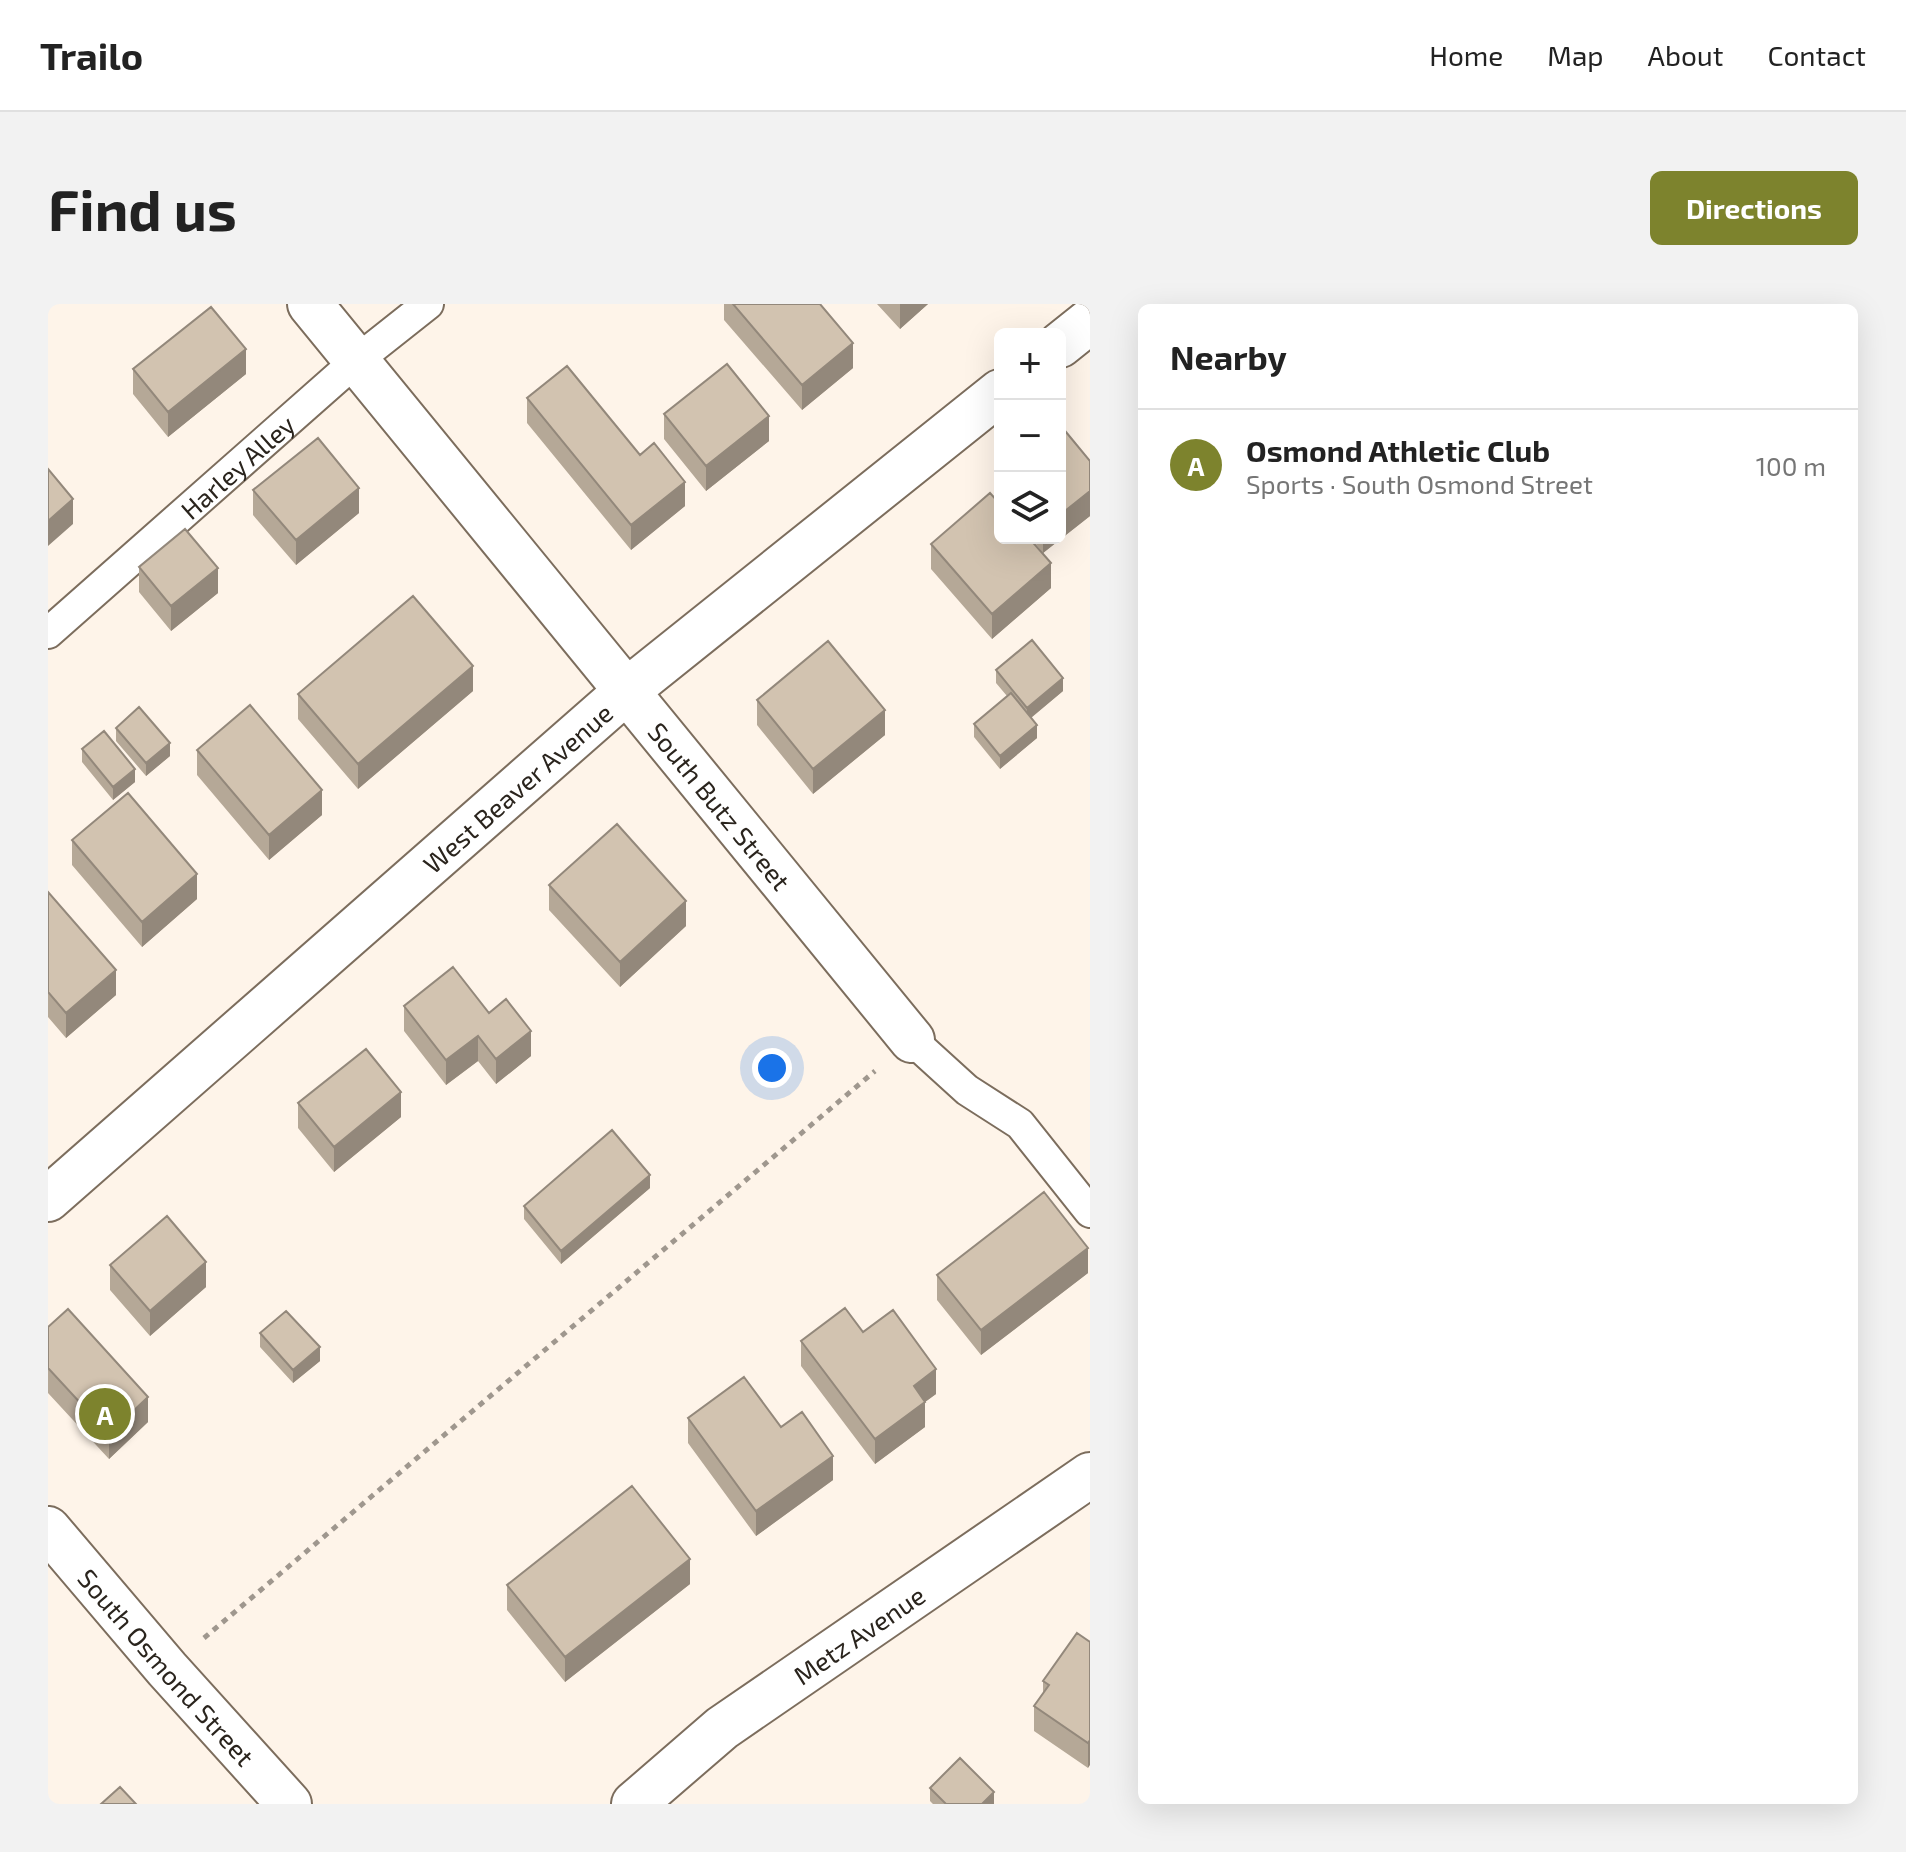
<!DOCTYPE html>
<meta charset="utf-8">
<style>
body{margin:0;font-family:"Exo 2",sans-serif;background:#f2f2f2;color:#222}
.controls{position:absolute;right:24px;top:24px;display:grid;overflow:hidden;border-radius:12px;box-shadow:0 8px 32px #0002}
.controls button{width:72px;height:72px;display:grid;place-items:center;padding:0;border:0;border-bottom:2px solid #e0e0e0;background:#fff;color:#222;font:40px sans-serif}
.you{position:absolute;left:724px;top:764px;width:28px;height:28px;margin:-20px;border:6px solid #fff;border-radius:50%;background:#1a73e8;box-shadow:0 0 0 12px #1a73e833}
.badge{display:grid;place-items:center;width:52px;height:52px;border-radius:50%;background:#7d832d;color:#fff;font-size:26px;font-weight:700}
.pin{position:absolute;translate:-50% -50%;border:4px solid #fff;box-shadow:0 2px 8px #0006}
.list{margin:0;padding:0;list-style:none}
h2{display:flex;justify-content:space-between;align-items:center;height:104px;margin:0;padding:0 32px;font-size:34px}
h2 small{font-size:26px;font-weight:400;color:#767676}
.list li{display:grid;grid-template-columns:52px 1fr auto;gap:24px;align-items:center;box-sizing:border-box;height:112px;padding:0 32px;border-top:2px solid #e0e0e0}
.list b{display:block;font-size:30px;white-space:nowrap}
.list p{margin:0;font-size:26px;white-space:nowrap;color:#767676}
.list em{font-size:26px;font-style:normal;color:#767676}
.icon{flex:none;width:44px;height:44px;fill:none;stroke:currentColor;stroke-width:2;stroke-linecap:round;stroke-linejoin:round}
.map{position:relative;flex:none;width:1042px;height:1500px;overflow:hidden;border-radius:12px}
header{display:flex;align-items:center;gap:48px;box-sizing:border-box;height:112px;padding:0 40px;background:#fff;border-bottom:2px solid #e0e0e0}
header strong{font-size:38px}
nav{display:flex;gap:44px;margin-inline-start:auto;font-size:28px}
.intro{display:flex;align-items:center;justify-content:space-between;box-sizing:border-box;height:192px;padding:0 48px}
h1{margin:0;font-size:56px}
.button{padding:20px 36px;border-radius:12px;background:#7d832d;color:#fff;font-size:28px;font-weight:700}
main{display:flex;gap:48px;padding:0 48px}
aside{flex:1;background:#fff;border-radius:12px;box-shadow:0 8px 32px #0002}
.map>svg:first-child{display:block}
</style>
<header>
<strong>Trailo</strong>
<nav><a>Home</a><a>Map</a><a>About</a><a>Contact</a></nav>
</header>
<div class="intro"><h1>Find us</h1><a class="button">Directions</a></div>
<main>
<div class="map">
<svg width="1042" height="1500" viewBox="0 0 1042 1500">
<rect width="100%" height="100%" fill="#fef4e9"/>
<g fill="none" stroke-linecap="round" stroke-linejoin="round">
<g stroke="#7c6d5d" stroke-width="34">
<g id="service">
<path id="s1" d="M 0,329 L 308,57 L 380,0"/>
<path d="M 864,736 L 919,786 L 972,820 L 1042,908"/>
</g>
</g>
<g stroke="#7c6d5d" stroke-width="48">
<g id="minor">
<path id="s2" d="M 262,0 L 864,736"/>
<path d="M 1012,41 L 1042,17"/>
<path id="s3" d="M 0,895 L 581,385 L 952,88"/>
<path id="s4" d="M 0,1225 L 119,1365 L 241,1500"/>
<path id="s5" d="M 586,1500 L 674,1424 L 1042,1171"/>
</g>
</g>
<path stroke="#9f978e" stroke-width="5" stroke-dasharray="6 6" stroke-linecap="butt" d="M 156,1334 L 827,767"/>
<use href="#service" stroke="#fff" stroke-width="30"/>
<use href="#minor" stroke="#fff" stroke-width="44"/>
</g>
<path fill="#b5a897" d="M 676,0 L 772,0 L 805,64 L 754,106 L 676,16 Z
M 829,0 L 880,0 L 852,25 Z
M 85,65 L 198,70 L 120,133 L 85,90 Z
M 479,94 L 592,151 L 637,202 L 583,246 L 479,119 Z
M 616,110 L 721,137 L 658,187 L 616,135 Z
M 1042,157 L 1042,212 L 995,249 L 983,234 L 1012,234 Z
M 205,186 L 311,209 L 248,261 L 205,211 Z
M 883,240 L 1003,284 L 944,335 L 883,265 Z
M 91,263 L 170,289 L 123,327 L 91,288 Z
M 948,366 L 1015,387 L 983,414 L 989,434 L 952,465 L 926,433 L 926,420 L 959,392 L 948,379 Z
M 425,387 L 310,485 L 250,415 L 250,390 Z
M 709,396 L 837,431 L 765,490 L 709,421 Z
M 68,424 L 122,452 L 98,472 L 68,437 Z
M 34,445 L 87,478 L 65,496 L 34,458 Z
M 149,446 L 274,511 L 221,556 L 149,471 Z
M 24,536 L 149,595 L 94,643 L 24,561 Z
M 501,581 L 638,622 L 572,683 L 501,606 Z
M 0,588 L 68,691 L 18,734 L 0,713 Z
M 356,702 L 441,709 L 483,752 L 448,780 L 430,757 L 398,781 L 356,727 Z
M 250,799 L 353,813 L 286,868 L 250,824 Z
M 602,884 L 513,960 L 476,915 L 476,902 Z
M 62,961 L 158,983 L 102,1032 L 62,986 Z
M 1040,969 L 933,1051 L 889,996 L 889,971 Z
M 0,1023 L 100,1118 L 61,1155 L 0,1089 Z
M 815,1028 L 888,1090 L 877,1098 L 877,1123 L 827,1160 L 753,1062 L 753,1037 Z
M 212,1029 L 272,1057 L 245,1079 L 212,1043 Z
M 640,1114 L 733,1123 L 785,1176 L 708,1232 L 640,1139 Z
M 642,1280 L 517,1378 L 459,1306 L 459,1281 Z
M 1042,1338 L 1040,1464 L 986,1427 L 986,1402 L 995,1389 L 995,1377 Z
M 882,1484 L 946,1500 L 885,1500 L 882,1497 Z"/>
<path fill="#93887b" d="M 852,0 L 880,0 L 852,25 Z
M 805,39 L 805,64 L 754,106 L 754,81 Z
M 198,45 L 198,70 L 120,133 L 120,108 Z
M 721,112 L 721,137 L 658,187 L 658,162 Z
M 637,178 L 637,202 L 583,246 L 583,221 Z
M 311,184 L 311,209 L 248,261 L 248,236 Z
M 1042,187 L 1042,212 L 995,249 L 995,234 L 1012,234 L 1012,211 Z
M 25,195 L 25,220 L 0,242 L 0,217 Z
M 1003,259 L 1003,284 L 944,335 L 944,310 Z
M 170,264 L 170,289 L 123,327 L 123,302 Z
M 425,362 L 425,387 L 310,485 L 310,460 Z
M 1015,374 L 1015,387 L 979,417 L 979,404 Z
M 837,406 L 837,431 L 765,490 L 765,465 Z
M 989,421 L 989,434 L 952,465 L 952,452 Z
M 122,439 L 122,452 L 98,472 L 98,459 Z
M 87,465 L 87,478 L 65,496 L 65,483 Z
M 274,486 L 274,511 L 221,556 L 221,531 Z
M 149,570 L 149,595 L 94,643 L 94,618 Z
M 638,597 L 638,622 L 572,683 L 572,658 Z
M 68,666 L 68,691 L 18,734 L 18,709 Z
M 483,727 L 483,752 L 448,780 L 448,755 Z
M 430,732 L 430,757 L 398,781 L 398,756 Z
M 353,788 L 353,813 L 286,868 L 286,843 Z
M 602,871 L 602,884 L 513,960 L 513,947 Z
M 1040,944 L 1040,969 L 933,1051 L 933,1026 Z
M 158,958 L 158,983 L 102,1032 L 102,1007 Z
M 272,1043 L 272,1057 L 245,1079 L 245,1066 Z
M 888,1065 L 888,1090 L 877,1098 L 877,1123 L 827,1160 L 827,1135 L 866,1082 Z
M 100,1093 L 100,1118 L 61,1155 L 61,1130 Z
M 785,1152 L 785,1176 L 708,1232 L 708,1207 Z
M 642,1255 L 642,1280 L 517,1378 L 517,1353 Z
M 1042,1436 L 1042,1461 L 1040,1464 L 1040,1439 Z
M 946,1488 L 946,1500 L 934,1500 Z"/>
<path fill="#d2c3b0" stroke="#93887b" stroke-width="2" d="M 685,0 L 772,0 L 805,39 L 754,81 Z
M 163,3 L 198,45 L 120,108 L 85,65 Z
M 679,60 L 721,112 L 658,162 L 616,110 Z
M 519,62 L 592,151 L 606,139 L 637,178 L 583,221 L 479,94 Z
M 1018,128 L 1042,157 L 1042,187 L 1012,211 L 1012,133 Z
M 270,134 L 311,184 L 248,236 L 205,186 Z
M 0,165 L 25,195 L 0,217 Z
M 942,189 L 952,200 L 952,234 L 981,234 L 1003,259 L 944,310 L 883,240 Z
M 137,225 L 170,264 L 123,302 L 91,263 Z
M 365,292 L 425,362 L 310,460 L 250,390 Z
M 984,336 L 1015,374 L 979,404 L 948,366 Z
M 780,337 L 837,406 L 765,465 L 709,396 Z
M 963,389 L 989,421 L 952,452 L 926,420 Z
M 202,401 L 274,486 L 221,531 L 149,446 Z
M 91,403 L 122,439 L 98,459 L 68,424 Z
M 56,427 L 87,465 L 65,483 L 34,445 Z
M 80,489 L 149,570 L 94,618 L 24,536 Z
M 569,520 L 638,597 L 572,658 L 501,581 Z
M 0,588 L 68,666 L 18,709 L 0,688 Z
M 405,663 L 441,709 L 458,695 L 483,727 L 448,755 L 430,732 L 398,756 L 356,702 Z
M 318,745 L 353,788 L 286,843 L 250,799 Z
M 564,826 L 602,871 L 513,947 L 476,902 Z
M 996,888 L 1040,944 L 933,1026 L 889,971 Z
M 119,912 L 158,958 L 102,1007 L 62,961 Z
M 797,1004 L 815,1028 L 845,1006 L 888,1065 L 866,1082 L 877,1098 L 827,1135 L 753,1037 Z
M 20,1005 L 100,1093 L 61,1130 L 0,1064 L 0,1023 Z
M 238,1007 L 272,1043 L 245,1066 L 212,1029 Z
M 696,1073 L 733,1123 L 754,1108 L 785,1152 L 708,1207 L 640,1114 Z
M 584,1182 L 642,1255 L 517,1353 L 459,1281 Z
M 1029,1329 L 1042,1338 L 1042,1436 L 1040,1439 L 986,1402 L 1001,1381 L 995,1377 Z
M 912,1454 L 946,1488 L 934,1500 L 898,1500 L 882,1484 Z
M 72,1483 L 88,1500 L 53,1500 Z"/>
<g text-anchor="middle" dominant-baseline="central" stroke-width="6" stroke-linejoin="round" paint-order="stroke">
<g font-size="26" fill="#2a241d" stroke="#fff">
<text stroke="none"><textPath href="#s1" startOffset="252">Harley Alley</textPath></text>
<text stroke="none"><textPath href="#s3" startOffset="624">West Beaver Avenue</textPath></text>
<text stroke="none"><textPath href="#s2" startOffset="648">South Butz Street</textPath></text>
<text stroke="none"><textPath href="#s5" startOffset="282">Metz Avenue</textPath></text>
<text stroke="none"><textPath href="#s4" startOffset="182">South Osmond Street</textPath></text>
</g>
</g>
</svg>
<div class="controls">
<button>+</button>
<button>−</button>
<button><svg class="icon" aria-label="layers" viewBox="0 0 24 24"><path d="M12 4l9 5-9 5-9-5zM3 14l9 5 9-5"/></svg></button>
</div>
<div class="you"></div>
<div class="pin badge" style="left:57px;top:1110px">A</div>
</div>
<aside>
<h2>Nearby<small></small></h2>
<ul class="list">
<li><span class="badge">A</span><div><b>Osmond Athletic Club</b><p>Sports · South Osmond Street</p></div><em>100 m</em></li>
</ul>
</aside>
</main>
